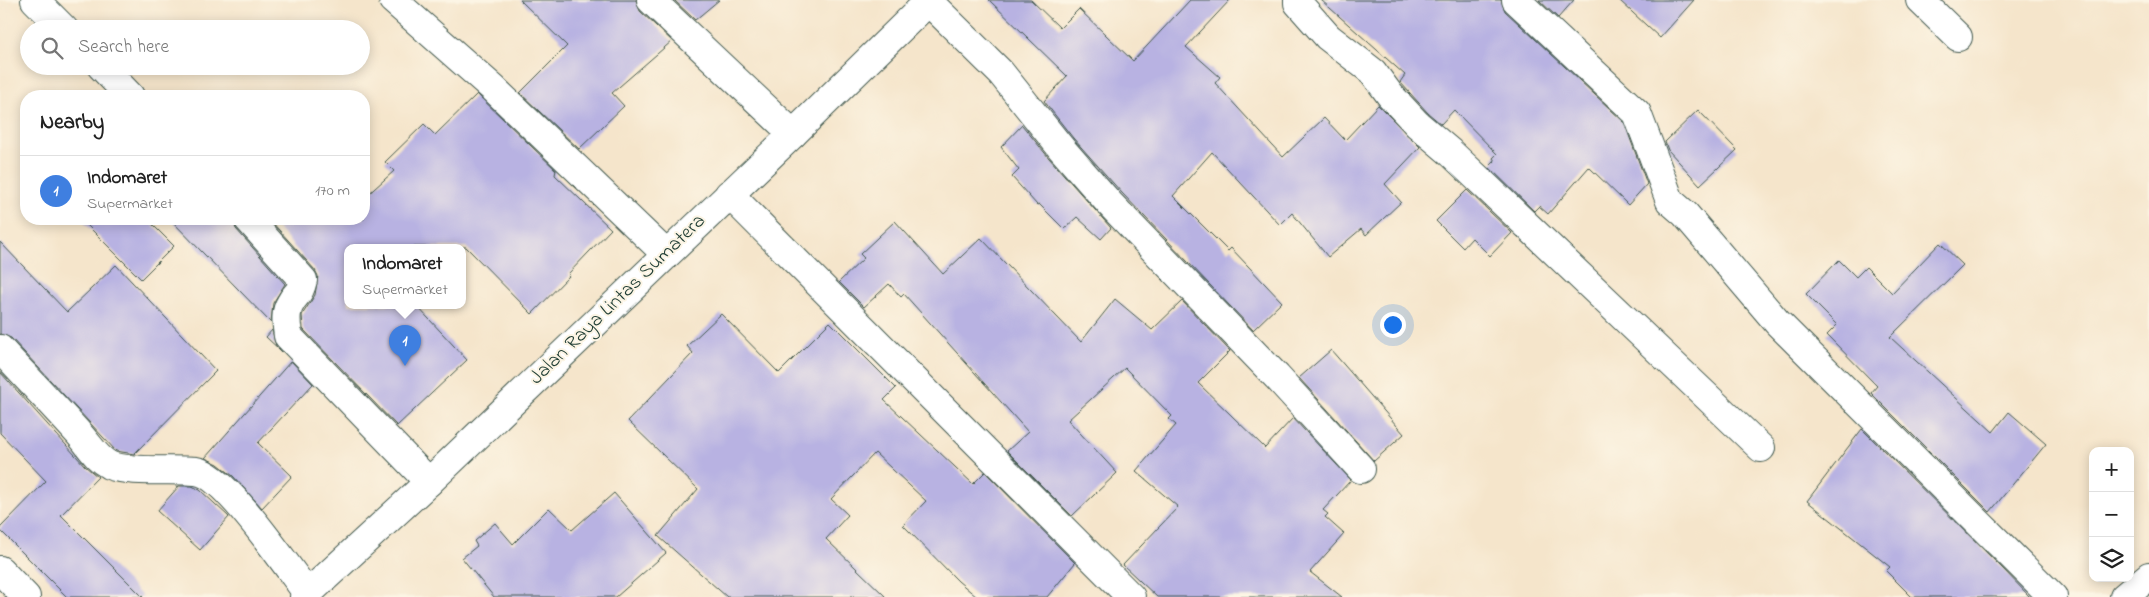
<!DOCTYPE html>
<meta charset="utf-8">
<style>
body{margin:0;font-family:"Indie Flower",sans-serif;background:#f6f6f6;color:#222}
.controls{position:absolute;right:15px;bottom:15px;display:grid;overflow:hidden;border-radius:10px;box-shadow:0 2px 12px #0003}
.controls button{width:45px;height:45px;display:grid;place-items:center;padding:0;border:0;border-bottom:1px solid #e0e0e0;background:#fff;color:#222;font:25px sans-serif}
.you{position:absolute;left:1392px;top:324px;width:18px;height:18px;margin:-12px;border:4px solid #fff;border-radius:50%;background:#1a73e8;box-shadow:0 0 0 8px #1a73e833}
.badge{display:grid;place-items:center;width:32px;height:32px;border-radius:50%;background:#d1495b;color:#fff;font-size:16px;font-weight:700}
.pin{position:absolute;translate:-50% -41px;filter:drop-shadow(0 1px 2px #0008)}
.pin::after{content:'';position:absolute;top:26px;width:18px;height:15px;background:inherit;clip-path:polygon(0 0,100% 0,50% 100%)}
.popup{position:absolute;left:344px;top:244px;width:122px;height:65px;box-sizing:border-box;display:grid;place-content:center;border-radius:10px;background:#fff;filter:drop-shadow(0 1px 4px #0005);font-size:16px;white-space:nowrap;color:#767676}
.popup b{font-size:19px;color:#222}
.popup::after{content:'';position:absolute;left:50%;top:100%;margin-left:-10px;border:10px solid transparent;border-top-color:#fff}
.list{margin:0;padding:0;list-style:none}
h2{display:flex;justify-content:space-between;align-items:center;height:65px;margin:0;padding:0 20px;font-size:21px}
h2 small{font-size:16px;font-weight:400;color:#767676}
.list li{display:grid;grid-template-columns:32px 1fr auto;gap:15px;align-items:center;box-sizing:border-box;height:70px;padding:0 20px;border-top:1px solid #e0e0e0}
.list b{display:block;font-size:19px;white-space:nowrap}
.list p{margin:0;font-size:16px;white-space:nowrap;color:#767676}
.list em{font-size:16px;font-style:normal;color:#767676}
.icon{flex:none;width:28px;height:28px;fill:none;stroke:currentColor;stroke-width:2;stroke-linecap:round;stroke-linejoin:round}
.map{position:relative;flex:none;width:2149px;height:597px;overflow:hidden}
.search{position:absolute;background:#fff;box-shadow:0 2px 12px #0003;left:20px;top:20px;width:350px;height:55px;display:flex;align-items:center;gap:12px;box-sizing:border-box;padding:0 18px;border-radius:28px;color:#767676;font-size:19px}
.panel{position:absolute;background:#fff;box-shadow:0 2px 12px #0003;left:20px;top:90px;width:350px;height:135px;border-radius:20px}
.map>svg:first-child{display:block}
</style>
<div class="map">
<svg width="2149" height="597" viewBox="0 0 2149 597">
<rect width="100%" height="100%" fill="#fcf5e5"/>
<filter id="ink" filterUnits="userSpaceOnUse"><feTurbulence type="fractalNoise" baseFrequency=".02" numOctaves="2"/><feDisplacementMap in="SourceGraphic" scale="10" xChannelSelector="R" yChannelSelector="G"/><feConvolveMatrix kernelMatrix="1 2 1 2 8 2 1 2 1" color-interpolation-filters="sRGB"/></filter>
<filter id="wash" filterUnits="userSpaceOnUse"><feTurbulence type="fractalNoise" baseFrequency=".0096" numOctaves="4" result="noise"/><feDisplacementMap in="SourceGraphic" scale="20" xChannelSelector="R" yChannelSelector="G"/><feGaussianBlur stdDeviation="1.12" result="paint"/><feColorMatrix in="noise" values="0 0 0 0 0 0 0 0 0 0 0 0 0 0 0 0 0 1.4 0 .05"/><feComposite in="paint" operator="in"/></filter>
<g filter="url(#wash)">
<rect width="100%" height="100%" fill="#f5e5cb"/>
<g id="blocks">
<path fill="#b8b2e2" d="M 520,0 L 636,0 L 640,11 L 672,41 L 612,93 L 624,106 L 579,149 L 520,93 L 567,46 Z
M 674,0 L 719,0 L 695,20 Z
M 989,0 L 1031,0 L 1060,28 L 1079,9 L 1133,61 L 1190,0 L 1230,0 L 1186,47 L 1220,77 L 1215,83 L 1283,157 L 1324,118 L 1345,140 L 1378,105 L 1420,147 L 1385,184 L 1401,202 L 1366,235 L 1361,229 L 1328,257 L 1292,213 L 1280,225 L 1212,152 L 1173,196 L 1228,251 L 1231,248 L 1282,302 L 1253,330 L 1122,193 L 1073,138 L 1044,101 L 1067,76 Z
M 1321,0 L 1501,0 L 1505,11 L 1624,122 L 1647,184 L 1628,205 L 1589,167 L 1548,214 L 1539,206 L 1534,211 L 1489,167 L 1495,161 L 1493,158 L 1497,154 L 1454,110 L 1441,124 L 1428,113 L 1400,82 L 1405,75 Z
M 1539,0 L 1574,0 L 1558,18 Z
M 1619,0 L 1694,0 L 1660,38 Z
M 477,94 L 556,170 L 555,175 L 611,229 L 568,274 L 570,275 L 532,314 L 466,247 L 348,247 L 348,305 L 416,305 L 467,360 L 397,426 L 303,329 L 302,315 L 315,295 L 318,276 L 315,270 L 270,220 L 272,219 L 364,219 L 364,198 L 394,171 L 385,162 L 424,124 L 435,135 Z
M 1698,110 L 1737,150 L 1700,185 L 1668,150 L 1665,142 Z
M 1022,125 L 1049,158 L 1111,228 L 1101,239 L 1077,217 L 1064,229 L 1039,204 L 1037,205 L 1012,177 L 1019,170 L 1001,147 Z
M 1467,190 L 1512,233 L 1490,256 L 1472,238 L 1463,248 L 1436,221 Z
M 81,219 L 147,219 L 174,246 L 141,279 Z
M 170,219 L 233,219 L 236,229 L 285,284 L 273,303 L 271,323 Z
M 895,221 L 943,274 L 981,238 L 1081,342 L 1115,299 L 1152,330 L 1182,301 L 1230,351 L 1198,383 L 1265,448 L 1293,418 L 1351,480 L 1323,510 L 1328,514 L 1325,517 L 1344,534 L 1310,572 L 1342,597 L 1157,597 L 1123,565 L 1178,507 L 1136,471 L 1176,425 L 1169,419 L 1172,416 L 1125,368 L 1068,420 L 1117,473 L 1072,516 L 1007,451 L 1028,432 L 904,294 L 901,297 L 889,284 L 864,307 L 839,282 L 864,258 L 860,254 Z
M 0,242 L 67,312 L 116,265 L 216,371 L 134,454 L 116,451 L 11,338 L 0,334 Z
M 1940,243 L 1963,265 L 1890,337 L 1993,432 L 2009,412 L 2046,444 L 1990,512 L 1871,393 L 1877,386 L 1827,335 L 1837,325 L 1806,294 L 1839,260 L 1856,277 L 1866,267 L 1892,293 Z
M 721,314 L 779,373 L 830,322 L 896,388 L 884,400 L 973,484 L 985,472 L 1075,563 L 1047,597 L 977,597 L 958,581 L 903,525 L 926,501 L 875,453 L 831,499 L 848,515 L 826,539 L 886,597 L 727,597 L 658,536 L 698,489 L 628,421 L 693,353 L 687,346 Z
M 272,330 L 276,346 L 282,352 L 266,337 Z
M 1331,350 L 1404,434 L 1374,461 L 1299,378 Z
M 291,361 L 313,384 L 258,443 L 292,476 L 262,508 L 233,476 L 218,464 L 205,458 Z
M 0,372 L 85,466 L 98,477 L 61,515 L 143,597 L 67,597 L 0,530 L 0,528 L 46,481 L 0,433 Z
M 1862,429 L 2002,568 L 2030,597 L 1912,597 L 1886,571 L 1890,567 L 1807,501 Z
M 179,486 L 192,486 L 200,490 L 229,517 L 200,550 L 157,511 Z
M 614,493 L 666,553 L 616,597 L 494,597 L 462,558 L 477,546 L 474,541 L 495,523 L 513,544 L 549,508 L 572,530 Z"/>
</g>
</g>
<g filter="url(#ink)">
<use href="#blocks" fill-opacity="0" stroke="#3f564b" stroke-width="1"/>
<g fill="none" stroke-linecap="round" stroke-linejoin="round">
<g stroke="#3f564b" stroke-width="30">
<path id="minor" d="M 35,0 L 64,29
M 393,0 L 494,89 L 666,254
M 651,0 L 793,134
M 1298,0 L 1298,3 L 1328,37 L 1373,72 L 1390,95 L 1417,124 L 1450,152 L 1761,448
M 1516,0 L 1637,113 L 1670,201 L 1685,214 L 1777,322 L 2053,597
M 1920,0 L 1958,37
M 928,1 L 1001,73 L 1061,148 L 1110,204 L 1277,377 L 1361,469
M 101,66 L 130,96
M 729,194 L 1131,597
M 248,219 L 303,280 C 299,297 296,292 290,304 C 284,314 287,326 288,336 L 429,482
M 0,349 C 27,378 54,406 80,435 C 90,446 96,458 109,465 C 126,473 176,469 196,471 C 225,474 288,568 307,593
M 0,570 L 26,597
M 2124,597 L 2149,576"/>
</g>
<g stroke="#3f564b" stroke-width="30">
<path id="highway" d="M 304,597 L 429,482 L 793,134 L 930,0"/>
</g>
<use href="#minor" stroke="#fff" stroke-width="28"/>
<use href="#highway" stroke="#fff" stroke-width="28"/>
</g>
</g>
<g text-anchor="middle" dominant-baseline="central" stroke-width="4" stroke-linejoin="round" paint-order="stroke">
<g font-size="20" fill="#1f3d34" stroke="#fcf5e5">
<text transform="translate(618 300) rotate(-44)">Jalan Raya Lintas Sumatera</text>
</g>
</g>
</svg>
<div class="controls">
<button>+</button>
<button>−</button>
<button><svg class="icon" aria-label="layers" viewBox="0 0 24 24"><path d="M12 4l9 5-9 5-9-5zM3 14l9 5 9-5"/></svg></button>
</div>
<div class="you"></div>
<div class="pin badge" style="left:405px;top:366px;background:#3f7fe0">1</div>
<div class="popup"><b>Indomaret</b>Supermarket</div>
<div class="search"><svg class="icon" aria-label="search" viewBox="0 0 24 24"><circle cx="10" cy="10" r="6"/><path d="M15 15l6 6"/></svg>Search here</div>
<section class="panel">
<h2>Nearby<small></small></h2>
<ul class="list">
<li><span class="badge" style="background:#3f7fe0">1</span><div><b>Indomaret</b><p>Supermarket</p></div><em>170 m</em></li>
</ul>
</section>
</div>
